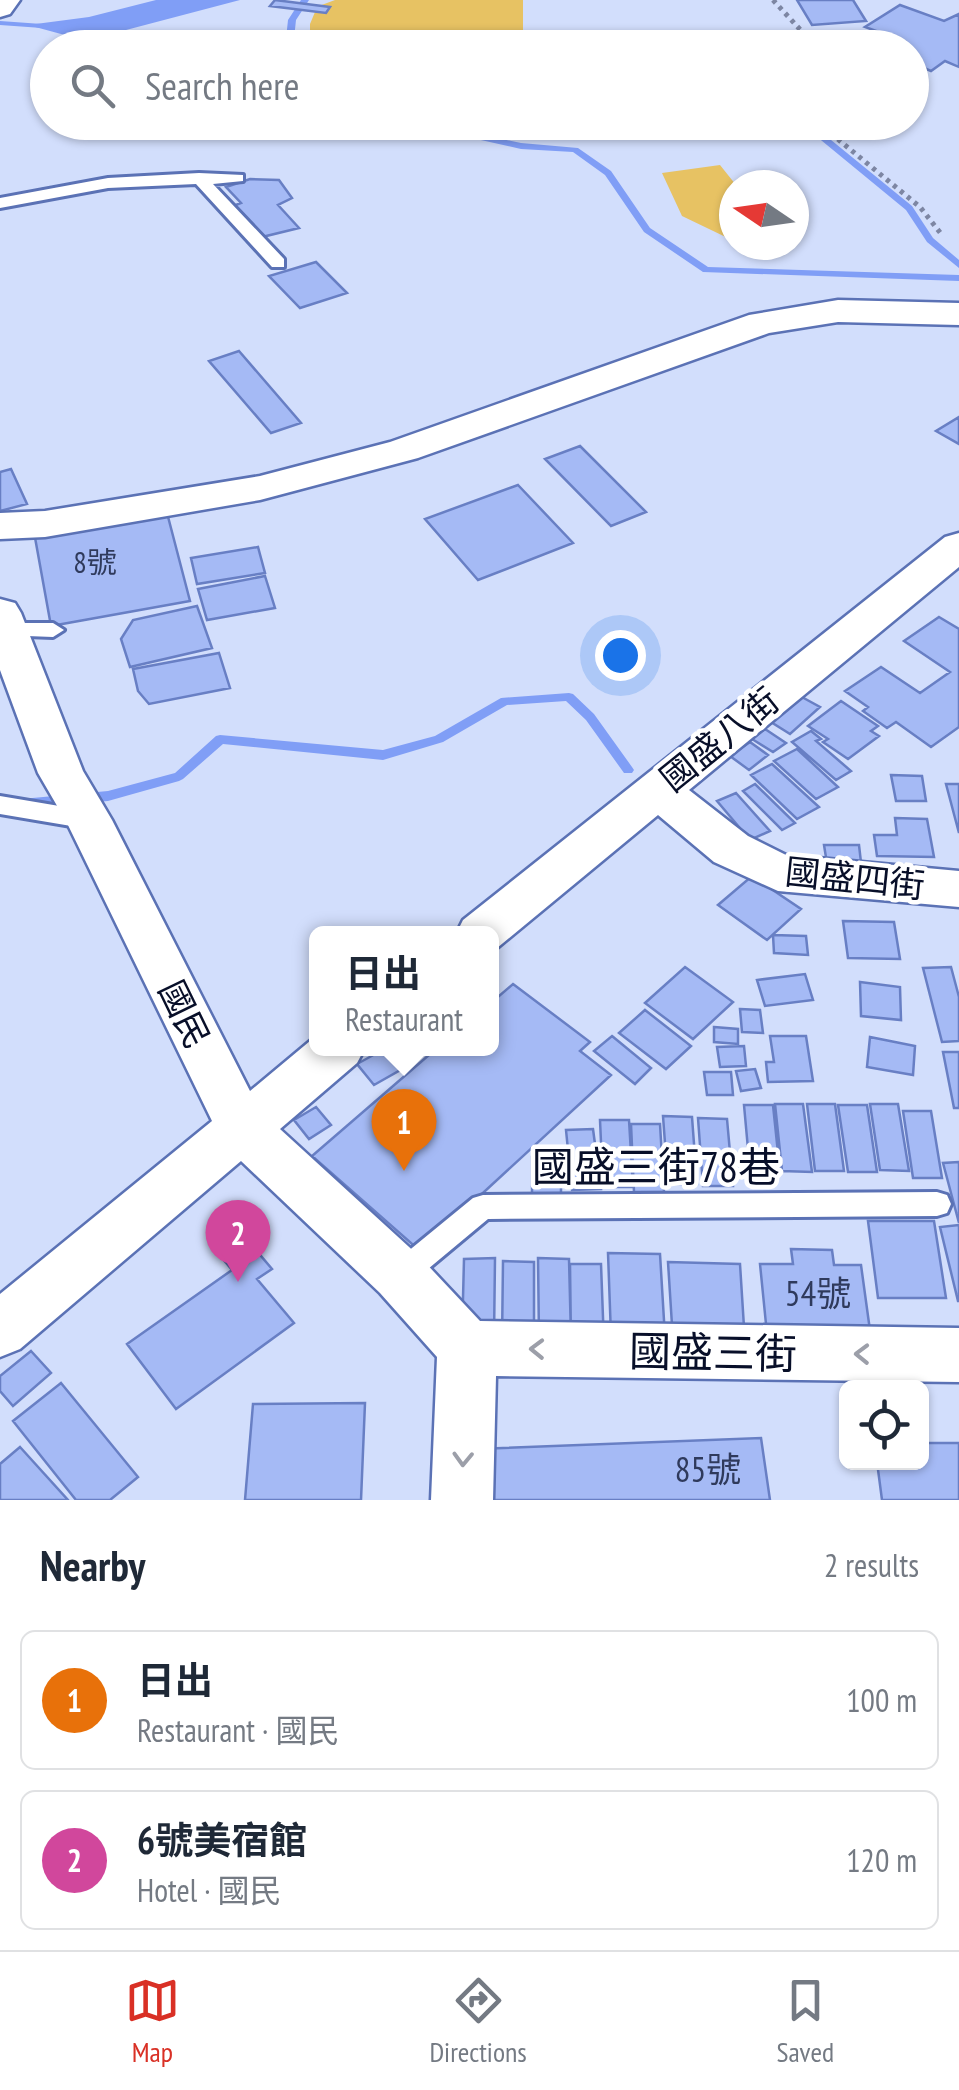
<!DOCTYPE html>
<meta charset="utf-8">
<style>
body{margin:0;font-family:"PT Sans Narrow","Noto Sans TC",sans-serif;background:#f6f6f7;color:#1f2937}
.controls{position:absolute;right:30px;bottom:30px;display:grid;overflow:hidden;border-radius:15px;box-shadow:0 2px 8px #0004}
.controls button{width:90px;height:90px;display:grid;place-items:center;padding:0;border:0;border-bottom:2px solid #e0e1e3;background:#fff;color:#1f2937;font:50px sans-serif}
.compass{position:absolute;left:719px;top:170px;width:90px;height:90px;border-radius:50%;background:#fff;box-shadow:0 2px 8px #0004;rotate:283deg}
.you{position:absolute;left:620px;top:655px;width:35px;height:35px;margin:-25px;border:8px solid #fff;border-radius:50%;background:#1a73e8;box-shadow:0 0 0 15px #1a73e833}
.badge{display:grid;place-items:center;width:65px;height:65px;border-radius:50%;background:#d93025;color:#fff;font-size:32px;font-weight:700}
.pin{position:absolute;translate:-50% -82px;filter:drop-shadow(0 2px 5px #0008)}
.pin::after{content:'';position:absolute;top:52px;width:35px;height:30px;background:inherit;clip-path:polygon(0 0,100% 0,50% 100%)}
.popup{position:absolute;left:309px;top:926px;width:190px;height:130px;box-sizing:border-box;display:grid;place-content:center;border-radius:15px;background:#fff;filter:drop-shadow(0 2px 8px #0005);font-size:32px;white-space:nowrap;color:#747a83}
.popup b{font-size:38px;color:#1f2937}
.popup::after{content:'';position:absolute;left:50%;top:100%;margin-left:-20px;border:20px solid transparent;border-top-color:#fff}
.list{margin:0;padding:0;list-style:none}
h2{display:flex;justify-content:space-between;align-items:center;height:130px;margin:0;padding:0 40px;font-size:42px}
h2 small{font-size:32px;font-weight:400;color:#747a83}
.list li{display:grid;grid-template-columns:65px 1fr auto;gap:30px;align-items:center;box-sizing:border-box;height:140px;margin:0 20px 20px;padding:0 20px;border:2px solid #e0e1e3;border-radius:15px}
.list b{display:block;font-size:38px;white-space:nowrap}
.list p{margin:0;font-size:32px;white-space:nowrap;color:#747a83}
.list em{font-size:32px;font-style:normal;color:#747a83}
.icon{flex:none;width:55px;height:55px;fill:none;stroke:currentColor;stroke-width:2;stroke-linecap:round;stroke-linejoin:round}
.map{position:relative;flex:none;width:959px;height:1500px;overflow:hidden}
.search{position:absolute;background:#fff;box-shadow:0 2px 8px #0004;left:30px;right:30px;top:30px;height:110px;display:flex;align-items:center;gap:25px;box-sizing:border-box;padding:0 35px;border-radius:55px;color:#747a83;font-size:38px}
.sheet{height:450px;background:#fff}
nav{display:flex;justify-content:space-around;align-items:center;box-sizing:border-box;height:140px;border-top:2px solid #e0e1e3;background:#fff;font-size:28px;color:#747a83}
nav a{display:grid;justify-items:center;gap:5px}
nav .on{color:#d93025}
.map>svg:first-child{display:block}
</style>
<div class="map">
<svg width="959" height="1500" viewBox="0 0 959 1500">
<rect width="100%" height="100%" fill="#d2defc"/>
<path fill="#e7c263" d="M 335,0 L 523,0 L 523,47 L 345,47 L 341,42 L 310,42 L 310,24 L 315,12 L 326,13 L 329,7 L 319,6 Z
M 720,165 L 736,185 L 734,241 L 682,216 L 662,173 Z"/>
<path fill="#809ef6" d="M 156,0 L 240,0 L 107,35 L 72,37 L 28,25 L 89,17 Z"/>
<g fill="none" stroke-linecap="round" stroke-linejoin="round">
<path fill="#809ef6" fill-rule="evenodd" d="M 301,0 L 309,0 L 296,20 L 293,48 L 285,48 L 288,20 Z
M 0,21 L 42,24 L 46,26 L 42,28 L 0,25 Z
M 400,122 L 419,122 L 521,143 L 578,148 L 611,171 L 650,228 L 708,267 L 959,275 L 959,281 L 703,272 L 644,232 L 605,175 L 573,152 L 521,149 Z
M 799,122 L 809,122 L 912,206 L 933,238 L 959,260 L 959,268 L 927,242 L 906,210 Z
M 569,693 L 573,694 L 594,714 L 632,767 L 634,770 L 632,773 L 624,773 L 586,720 L 566,701 L 507,705 L 443,742 L 383,760 L 223,744 L 183,779 L 179,781 L 108,801 L 0,811 L 0,801 L 108,791 L 175,773 L 216,736 L 220,735 L 383,750 L 435,736 L 501,698 Z"/>
</g>
<path fill="#a5baf5" stroke="#687fc4" stroke-width="2.5" d="M 275,0 L 330,7 L 326,13 L 270,6 Z
M 797,0 L 853,0 L 866,21 L 812,25 Z
M 900,5 L 944,21 L 959,14 L 959,67 L 945,61 L 931,71 L 912,63 L 912,48 L 894,48 L 904,41 L 865,27 Z
M 250,179 L 279,180 L 292,198 L 278,205 L 299,228 L 262,237 L 233,206 L 241,203 L 226,187 Z
M 316,262 L 347,293 L 300,308 L 269,276 Z
M 239,351 L 301,423 L 271,433 L 209,361 Z
M 959,417 L 959,444 L 936,431 Z
M 580,446 L 646,512 L 611,526 L 545,459 Z
M 11,469 L 27,504 L 0,511 L 0,472 Z
M 518,485 L 573,543 L 478,580 L 425,519 Z
M 166,509 L 190,601 L 51,626 L 34,532 Z
M 258,547 L 265,573 L 197,584 L 191,558 Z
M 265,576 L 275,608 L 207,620 L 198,589 Z
M 197,606 L 212,648 L 130,667 L 121,639 L 133,620 Z
M 939,617 L 959,629 L 959,727 L 931,747 L 896,722 L 887,728 L 863,711 L 868,707 L 845,691 L 881,667 L 920,693 L 950,672 L 904,641 Z
M 219,653 L 230,688 L 149,704 L 138,691 L 133,669 Z
M 800,696 L 820,707 L 790,734 L 771,722 Z
M 841,701 L 878,726 L 871,731 L 879,736 L 848,759 L 823,742 L 828,739 L 808,726 Z
M 765,729 L 786,743 L 773,752 L 752,739 Z
M 811,731 L 821,739 L 816,741 L 851,771 L 836,780 L 792,742 Z
M 750,742 L 768,755 L 749,770 L 730,756 Z
M 797,749 L 838,787 L 816,799 L 774,761 Z
M 772,764 L 819,807 L 797,819 L 751,775 Z
M 891,775 L 922,776 L 926,801 L 896,801 Z
M 755,784 L 795,823 L 782,830 L 743,791 Z
M 946,784 L 959,784 L 959,833 Z
M 736,793 L 770,831 L 750,840 L 717,801 Z
M 895,818 L 927,819 L 934,857 L 877,856 L 874,835 L 897,835 Z
M 824,845 L 859,845 L 862,871 L 828,870 Z
M 752,876 L 801,909 L 767,940 L 718,905 Z
M 843,921 L 894,922 L 900,959 L 848,958 Z
M 773,935 L 806,936 L 808,955 L 774,953 Z
M 685,967 L 733,1002 L 693,1039 L 645,1003 Z
M 951,967 L 959,997 L 959,1041 L 942,1042 L 923,968 Z
M 805,974 L 813,1000 L 765,1006 L 757,980 Z
M 860,982 L 900,987 L 901,1020 L 861,1016 Z
M 513,984 L 590,1042 L 580,1051 L 611,1075 L 420,1251 L 312,1156 L 437,1048 L 492,1048 L 492,1002 Z
M 740,1009 L 760,1010 L 763,1033 L 742,1032 Z
M 645,1010 L 691,1046 L 666,1069 L 619,1033 Z
M 714,1027 L 738,1029 L 738,1044 L 714,1042 Z
M 612,1036 L 651,1068 L 635,1084 L 594,1051 Z
M 770,1036 L 806,1036 L 813,1081 L 768,1082 L 766,1062 L 774,1062 Z
M 870,1037 L 915,1046 L 913,1075 L 867,1067 Z
M 744,1046 L 746,1066 L 720,1067 L 717,1047 Z
M 386,1048 L 402,1069 L 374,1085 L 357,1064 Z
M 943,1052 L 959,1052 L 959,1108 L 954,1108 Z
M 755,1069 L 761,1088 L 741,1091 L 736,1071 Z
M 704,1072 L 731,1072 L 733,1095 L 707,1095 Z
M 775,1104 L 803,1104 L 812,1172 L 782,1171 Z
M 807,1104 L 835,1104 L 844,1171 L 815,1171 Z
M 870,1104 L 898,1104 L 909,1171 L 880,1170 Z
M 744,1105 L 773,1105 L 780,1172 L 750,1171 Z
M 838,1105 L 867,1105 L 877,1172 L 848,1172 Z
M 316,1107 L 331,1125 L 309,1139 L 294,1120 Z
M 903,1111 L 931,1111 L 942,1178 L 913,1178 Z
M 663,1116 L 692,1117 L 697,1184 L 668,1184 Z
M 698,1118 L 727,1119 L 733,1186 L 703,1186 Z
M 600,1120 L 629,1120 L 633,1187 L 603,1187 Z
M 631,1124 L 660,1124 L 664,1192 L 634,1192 Z
M 593,1129 L 601,1189 L 572,1190 L 566,1130 Z
M 561,1156 L 561,1194 L 532,1194 L 532,1157 Z
M 959,1162 L 959,1223 L 943,1163 Z
M 868,1221 L 934,1221 L 946,1298 L 878,1298 Z
M 959,1225 L 959,1301 L 958,1301 L 940,1227 Z
M 244,1236 L 272,1269 L 257,1279 L 294,1323 L 176,1409 L 127,1344 L 232,1270 L 218,1253 Z
M 791,1249 L 832,1250 L 834,1265 L 861,1265 L 872,1345 L 768,1344 L 760,1264 L 793,1264 Z
M 608,1253 L 660,1254 L 665,1337 L 611,1336 Z
M 495,1258 L 494,1338 L 462,1338 L 464,1259 Z
M 538,1258 L 569,1259 L 571,1338 L 539,1338 Z
M 503,1261 L 534,1262 L 534,1342 L 502,1341 Z
M 668,1262 L 740,1264 L 745,1343 L 673,1341 Z
M 570,1264 L 601,1264 L 604,1344 L 571,1344 Z
M 31,1351 L 51,1373 L 13,1406 L 0,1391 L 0,1376 Z
M 61,1383 L 138,1477 L 110,1500 L 76,1500 L 13,1421 Z
M 365,1403 L 361,1500 L 245,1500 L 253,1404 Z
M 761,1438 L 770,1500 L 479,1500 L 477,1449 Z
M 922,1443 L 959,1443 L 959,1500 L 882,1500 L 877,1462 L 922,1462 Z
M 20,1447 L 68,1500 L 0,1500 L 0,1464 Z"/>
<g fill="none" stroke-linecap="round" stroke-linejoin="round">
<g stroke="#5b72b5" stroke-width="6">
<path id="service" d="M 199,173 L 243,175 L 243,181 L 213,184 L 284,259 L 284,267 L 272,267 L 196,184 L 108,188 L 0,208 L 0,198 L 108,178 Z
M 8,623 L 53,623 L 64,630 L 53,637 L 1,635 L 0,626 Z
M 0,796 L 89,811 L 97,814 L 101,820 L 97,826 L 89,829 L 0,814 Z
M 937,1192 L 947,1195 L 951,1204 L 947,1213 L 937,1216 L 488,1219 L 410,1284 L 400,1288 L 390,1284 L 386,1275 L 390,1266 L 473,1198 L 483,1195 Z"/>
</g>
<g stroke="#5b72b5" stroke-width="5">
<path id="minor" d="M 0,0 L 20,0 L 10,14 L 0,17 Z
M 838,300 L 959,303 L 959,325 L 838,322 L 769,333 L 418,458 L 260,500 L 45,537 L 0,539 L 0,513 L 45,511 L 260,476 L 390,442 L 749,315 Z
M 959,533 L 959,567 L 689,790 L 748,836 L 786,855 L 959,871 L 959,907 L 778,891 L 714,862 L 658,815 L 497,948 L 492,950 L 492,934 L 456,934 L 463,920 L 945,537 Z
M 0,599 L 15,603 L 21,613 L 83,771 L 112,820 L 250,1091 L 316,1036 L 316,1048 L 365,1048 L 357,1063 L 280,1129 L 420,1257 L 480,1321 L 959,1328 L 959,1382 L 496,1376 L 493,1500 L 431,1500 L 437,1357 L 380,1293 L 241,1161 L 20,1349 L 0,1357 L 0,1294 L 212,1121 L 67,823 L 38,773 L 0,670 Z"/>
</g>
<path stroke="#7d86a3" stroke-width="5" stroke-dasharray="4 5" stroke-linecap="butt" d="M 773,0 L 817,48
M 817,122 L 920,207 L 942,235"/>
<use href="#service" fill="#fff" fill-rule="evenodd"/>
<use href="#minor" fill="#fff" fill-rule="evenodd"/>
</g>
<defs><path id="oneway-chevron" d="M-2-3.5L2.5 0L-2 3.5" fill="none" stroke-width="1.6" stroke-linecap="round" stroke-linejoin="round" transform="scale(2.5)"/></defs>
<g stroke="#9c9fa9">
<use href="#oneway-chevron" transform="translate(537 1349) rotate(-179)"/>
<use href="#oneway-chevron" transform="translate(862 1354) rotate(-179)"/>
<use href="#oneway-chevron" transform="translate(463 1459) rotate(92)"/>
</g>
<g text-anchor="middle" dominant-baseline="central" stroke-width="9" stroke-linejoin="round" paint-order="stroke">
<g font-size="30" fill="#2f3a5c">
<text x="95" y="561">8號</text>
</g>
<g font-size="35" fill="#080f29" stroke="#fff">
<text transform="translate(719 739) rotate(-39)">國盛八街</text>
<text transform="translate(855 878) rotate(6)">國盛四街</text>
<text transform="translate(185 1014) rotate(64)">國民</text>
</g>
<g font-size="35" fill="#2f3a5c">
<text x="818" y="1293">54號</text>
<text x="708" y="1469">85號</text>
</g>
<g font-size="42" fill="#080f29" stroke="#fff">
<text x="656" y="1166">國盛三街78巷</text>
<text transform="translate(713 1352) rotate(1)">國盛三街</text>
</g>
</g>
</svg>
<div class="controls">
<button><svg class="icon" aria-label="locate" viewBox="0 0 24 24"><circle cx="12" cy="12" r="6"/><path d="M12 2v4M12 18v4M2 12h4M18 12h4"/></svg></button>
</div>
<svg class="compass" viewBox="-18 -18 36 36"><path d="M0-13l5 13h-10z" fill="#e53935"/><path d="M0 13l5-13h-10z" fill="#747a83"/></svg>
<div class="you"></div>
<div class="pin badge" style="left:404px;top:1171px;background:#e8710a">1</div>
<div class="popup"><b>日出</b>Restaurant</div>
<div class="pin badge" style="left:238px;top:1282px;background:#d1479c">2</div>
<div class="search"><svg class="icon" aria-label="search" viewBox="0 0 24 24"><circle cx="10" cy="10" r="6"/><path d="M15 15l6 6"/></svg>Search here</div>
</div>
<section class="sheet">
<h2>Nearby<small>2 results</small></h2>
<ul class="list">
<li><span class="badge" style="background:#e8710a">1</span><div><b>日出</b><p>Restaurant · 國民</p></div><em>100 m</em></li>
<li><span class="badge" style="background:#d1479c">2</span><div><b>6號美宿館</b><p>Hotel · 國民</p></div><em>120 m</em></li>
</ul>
</section>
<nav>
<a class="on"><svg class="icon" aria-label="map" viewBox="0 0 24 24"><path d="M3 6l6-2 6 2 6-2v14l-6 2-6-2-6 2zM9 4v14M15 6v14"/></svg>Map</a>
<a><svg class="icon" aria-label="directions" viewBox="0 0 24 24"><path d="M12 3l9 9-9 9-9-9zM9 14v-3h6M13 9l2 2-2 2"/></svg>Directions</a>
<a><svg class="icon" aria-label="saved" viewBox="0 0 24 24"><path d="M7 4h10v16l-5-4-5 4z"/></svg>Saved</a>
</nav>
